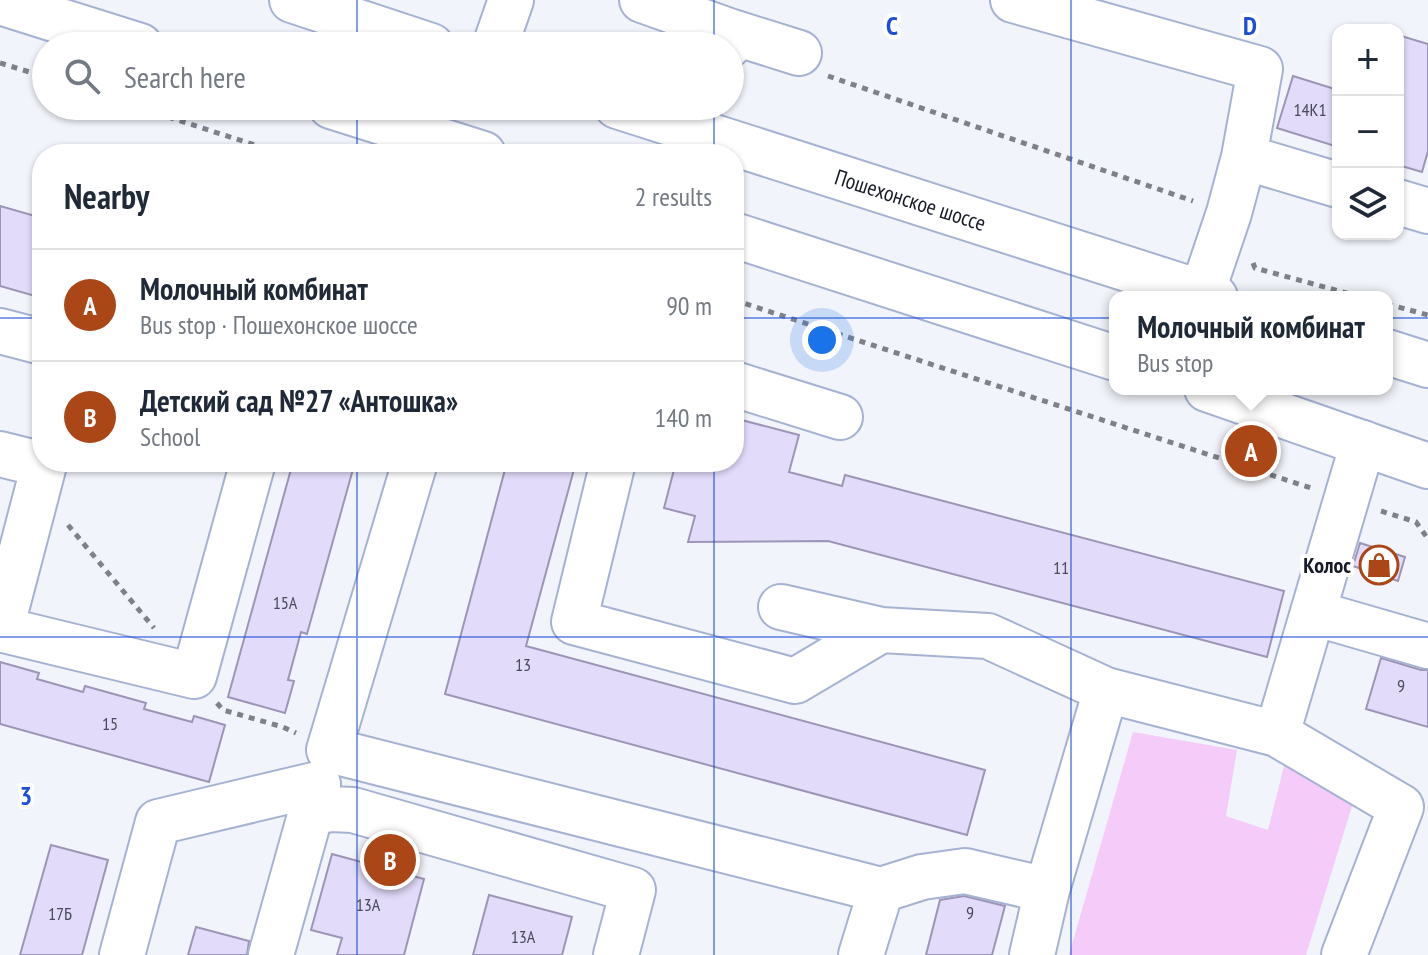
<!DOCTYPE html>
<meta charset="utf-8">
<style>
body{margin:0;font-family:"PT Sans Narrow",sans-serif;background:#f6f6f7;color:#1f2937}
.controls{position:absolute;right:24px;top:24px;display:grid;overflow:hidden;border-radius:16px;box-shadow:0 2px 6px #0004}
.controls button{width:72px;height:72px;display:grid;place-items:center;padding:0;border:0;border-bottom:2px solid #e0e1e3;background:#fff;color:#1f2937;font:40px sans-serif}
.you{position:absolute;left:822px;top:340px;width:28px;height:28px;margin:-20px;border:6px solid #fff;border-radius:50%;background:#1a73e8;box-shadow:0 0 0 12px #1a73e833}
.badge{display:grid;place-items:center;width:52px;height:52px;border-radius:50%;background:#ab4617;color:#fff;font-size:26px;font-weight:700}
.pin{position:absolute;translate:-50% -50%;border:4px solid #fff;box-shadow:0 2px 8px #0006}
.popup{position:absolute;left:1109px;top:291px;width:284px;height:104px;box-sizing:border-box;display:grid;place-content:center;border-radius:16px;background:#fff;filter:drop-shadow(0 2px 6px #0005);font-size:26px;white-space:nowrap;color:#747a83}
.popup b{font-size:30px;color:#1f2937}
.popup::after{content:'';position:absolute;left:50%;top:100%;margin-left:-16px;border:16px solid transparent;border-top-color:#fff}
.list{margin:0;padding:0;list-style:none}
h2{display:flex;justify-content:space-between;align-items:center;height:104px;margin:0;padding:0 32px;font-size:34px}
h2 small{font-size:26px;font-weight:400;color:#747a83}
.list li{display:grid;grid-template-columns:52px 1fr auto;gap:24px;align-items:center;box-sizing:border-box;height:112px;padding:0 32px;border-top:2px solid #e0e1e3}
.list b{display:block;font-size:30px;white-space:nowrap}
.list p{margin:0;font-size:26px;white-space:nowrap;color:#747a83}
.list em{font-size:26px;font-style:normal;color:#747a83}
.icon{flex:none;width:44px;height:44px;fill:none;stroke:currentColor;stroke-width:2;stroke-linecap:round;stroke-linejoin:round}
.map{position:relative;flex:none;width:1428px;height:955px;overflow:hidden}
.search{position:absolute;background:#fff;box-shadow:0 2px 6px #0004;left:32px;top:32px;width:712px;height:88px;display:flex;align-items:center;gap:20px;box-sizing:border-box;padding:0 28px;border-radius:44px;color:#747a83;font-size:30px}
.panel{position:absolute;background:#fff;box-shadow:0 2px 6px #0004;left:32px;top:144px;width:712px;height:328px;border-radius:32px}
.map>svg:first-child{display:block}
</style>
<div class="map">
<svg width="1428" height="955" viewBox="0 0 1428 955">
<rect width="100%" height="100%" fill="#f2f4fb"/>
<path fill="#f4cbf9" d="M 1133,732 L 1237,750 L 1226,816 L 1268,830 L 1286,758 L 1357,790 L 1306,955 L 1069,955 Z"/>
<path fill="#e2dbfa" stroke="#9d95b5" stroke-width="2" d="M 1398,35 L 1428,44 L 1428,151 L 1422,172 L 1398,165 Z
M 1293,76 L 1338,90 L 1338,147 L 1277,128 Z
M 0,206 L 42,218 L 42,298 L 0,286 Z
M 734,418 L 799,435 L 789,472 L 842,486 L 845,475 L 1284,591 L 1267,657 L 828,541 L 688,542 L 695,516 L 664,508 L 676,462 L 734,462 Z
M 293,462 L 355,462 L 307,634 L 301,632 L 288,680 L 294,681 L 285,713 L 228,697 Z
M 507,462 L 576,462 L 526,646 L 985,770 L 967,835 L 445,694 Z
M 1360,543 L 1405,557 L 1398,581 L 1353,566 Z
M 1381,658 L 1421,670 L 1428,670 L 1428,727 L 1366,709 Z
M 0,662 L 39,673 L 37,679 L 83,692 L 85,686 L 146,703 L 144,709 L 192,722 L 194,716 L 225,725 L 209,782 L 0,724 Z
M 51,845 L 108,860 L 82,955 L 20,955 Z
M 332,854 L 424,879 L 404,955 L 337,955 L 342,938 L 311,930 Z
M 489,895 L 572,917 L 562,955 L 473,955 Z
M 964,896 L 1005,906 L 992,955 L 926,955 L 940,900 Z
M 196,927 L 249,941 L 247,955 L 188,955 Z"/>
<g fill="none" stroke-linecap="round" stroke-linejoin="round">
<g stroke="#a6b2d2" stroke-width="48">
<path id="minor" d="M 642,0 L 732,32 L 728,46
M 1013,0 L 1260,69 L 1244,157
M 732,32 L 799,53
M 495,46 L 511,0
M 1398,202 L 1428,211
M 1202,293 L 1229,213 L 1244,157 L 1338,185
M 0,331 L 42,342
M 734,384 L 840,417
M 0,454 L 44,465 L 1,629
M 415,462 L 329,750 L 881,890 L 861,955
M 613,462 L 574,622 L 795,681 L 881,630 L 988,636 L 1106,690 L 1277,734 L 1363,443
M 781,607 L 881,630
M 1314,613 L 1428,646
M 0,629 L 194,676 L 253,462
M 1277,734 L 1401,807 L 1344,955
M 311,813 L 331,809 L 353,810 L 633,890 L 616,955
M 881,890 L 922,877 L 965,871 L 1047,890
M 122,955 L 158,822 L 318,784
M 271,955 L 318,787
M 1032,955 L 1047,890 L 1106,690"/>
</g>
<g stroke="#a6b2d2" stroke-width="48">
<g id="major">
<path d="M 292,0 L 431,46"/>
<path d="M 0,2 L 140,46"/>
<path d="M 331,106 L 483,154"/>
<path id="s1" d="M 617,106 L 1215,297"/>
<path d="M 734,235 L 1115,358"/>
<path d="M 1387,352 L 1428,365"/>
<path d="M 1207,389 L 1428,466"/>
</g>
</g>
<path stroke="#7e818a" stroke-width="5" stroke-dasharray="6 6" stroke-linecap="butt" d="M 0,63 L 46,77
M 828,76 L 1193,201
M 134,106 L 283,154
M 1253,263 L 1255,268 L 1361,297
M 734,300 L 1311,488
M 1387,304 L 1428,315
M 1381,511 L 1416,522 L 1428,539
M 68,525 L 154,628
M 217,703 L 223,710 L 283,727 L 296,733"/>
<use href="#minor" stroke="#fff" stroke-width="44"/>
<use href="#major" stroke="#fff" stroke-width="44"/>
</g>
<path fill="none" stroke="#1d4ed8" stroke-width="2" stroke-opacity="0.55" d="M 357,0 L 357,46M 714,0 L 714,46M 1071,0 L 1071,955M 357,106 L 357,154M 714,106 L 714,154M 0,318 L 42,318M 734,318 L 1428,318M 357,462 L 357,955M 714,462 L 714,955M 0,637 L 1428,637"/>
<defs>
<g id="shop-ring" transform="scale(2)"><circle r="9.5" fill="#fff" stroke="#ab4617" stroke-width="1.5"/><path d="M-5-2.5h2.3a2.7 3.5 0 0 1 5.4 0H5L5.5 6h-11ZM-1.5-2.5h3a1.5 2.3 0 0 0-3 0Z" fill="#ab4617"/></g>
</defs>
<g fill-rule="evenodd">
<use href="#shop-ring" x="1379" y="565"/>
</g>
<g text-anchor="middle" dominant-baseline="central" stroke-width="8" stroke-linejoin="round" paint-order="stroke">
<g font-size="18" fill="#494a5b">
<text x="1310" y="109">14К1</text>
<text x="1061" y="567">11</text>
<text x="285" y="602">15А</text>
<text x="523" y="664">13</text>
<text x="1401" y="685">9</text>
<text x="110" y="723">15</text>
<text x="368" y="904">13А</text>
<text x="970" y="912">9</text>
<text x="60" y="913">17Б</text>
<text x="523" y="936">13А</text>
</g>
<g font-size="22" fill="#161a26" stroke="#fff">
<text stroke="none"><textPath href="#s1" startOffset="308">Пошехонское шоссе</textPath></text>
</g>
<g font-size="22" font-weight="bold" fill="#161a26" stroke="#fff" text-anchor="end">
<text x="1351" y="565">Колос</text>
</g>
</g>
<g font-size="26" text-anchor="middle" font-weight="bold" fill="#1d4ed8" stroke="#fff" stroke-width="8" stroke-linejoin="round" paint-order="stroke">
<text x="892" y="35">C</text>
<text x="1250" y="35">D</text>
<text x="26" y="805">3</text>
</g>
</svg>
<div class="controls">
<button>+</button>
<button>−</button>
<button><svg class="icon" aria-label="layers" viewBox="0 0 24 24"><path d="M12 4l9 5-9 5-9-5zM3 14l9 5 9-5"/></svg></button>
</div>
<div class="you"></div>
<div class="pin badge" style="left:1251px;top:451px">A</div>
<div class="popup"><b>Молочный комбинат</b>Bus stop</div>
<div class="pin badge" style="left:390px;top:860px">B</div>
<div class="search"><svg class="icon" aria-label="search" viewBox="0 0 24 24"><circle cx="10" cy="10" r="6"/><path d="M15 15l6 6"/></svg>Search here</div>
<section class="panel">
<h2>Nearby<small>2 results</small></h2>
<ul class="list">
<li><span class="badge">A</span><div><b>Молочный комбинат</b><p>Bus stop · Пошехонское шоссе</p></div><em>90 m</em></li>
<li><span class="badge">B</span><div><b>Детский сад №27 «Антошка»</b><p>School</p></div><em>140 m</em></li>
</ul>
</section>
</div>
